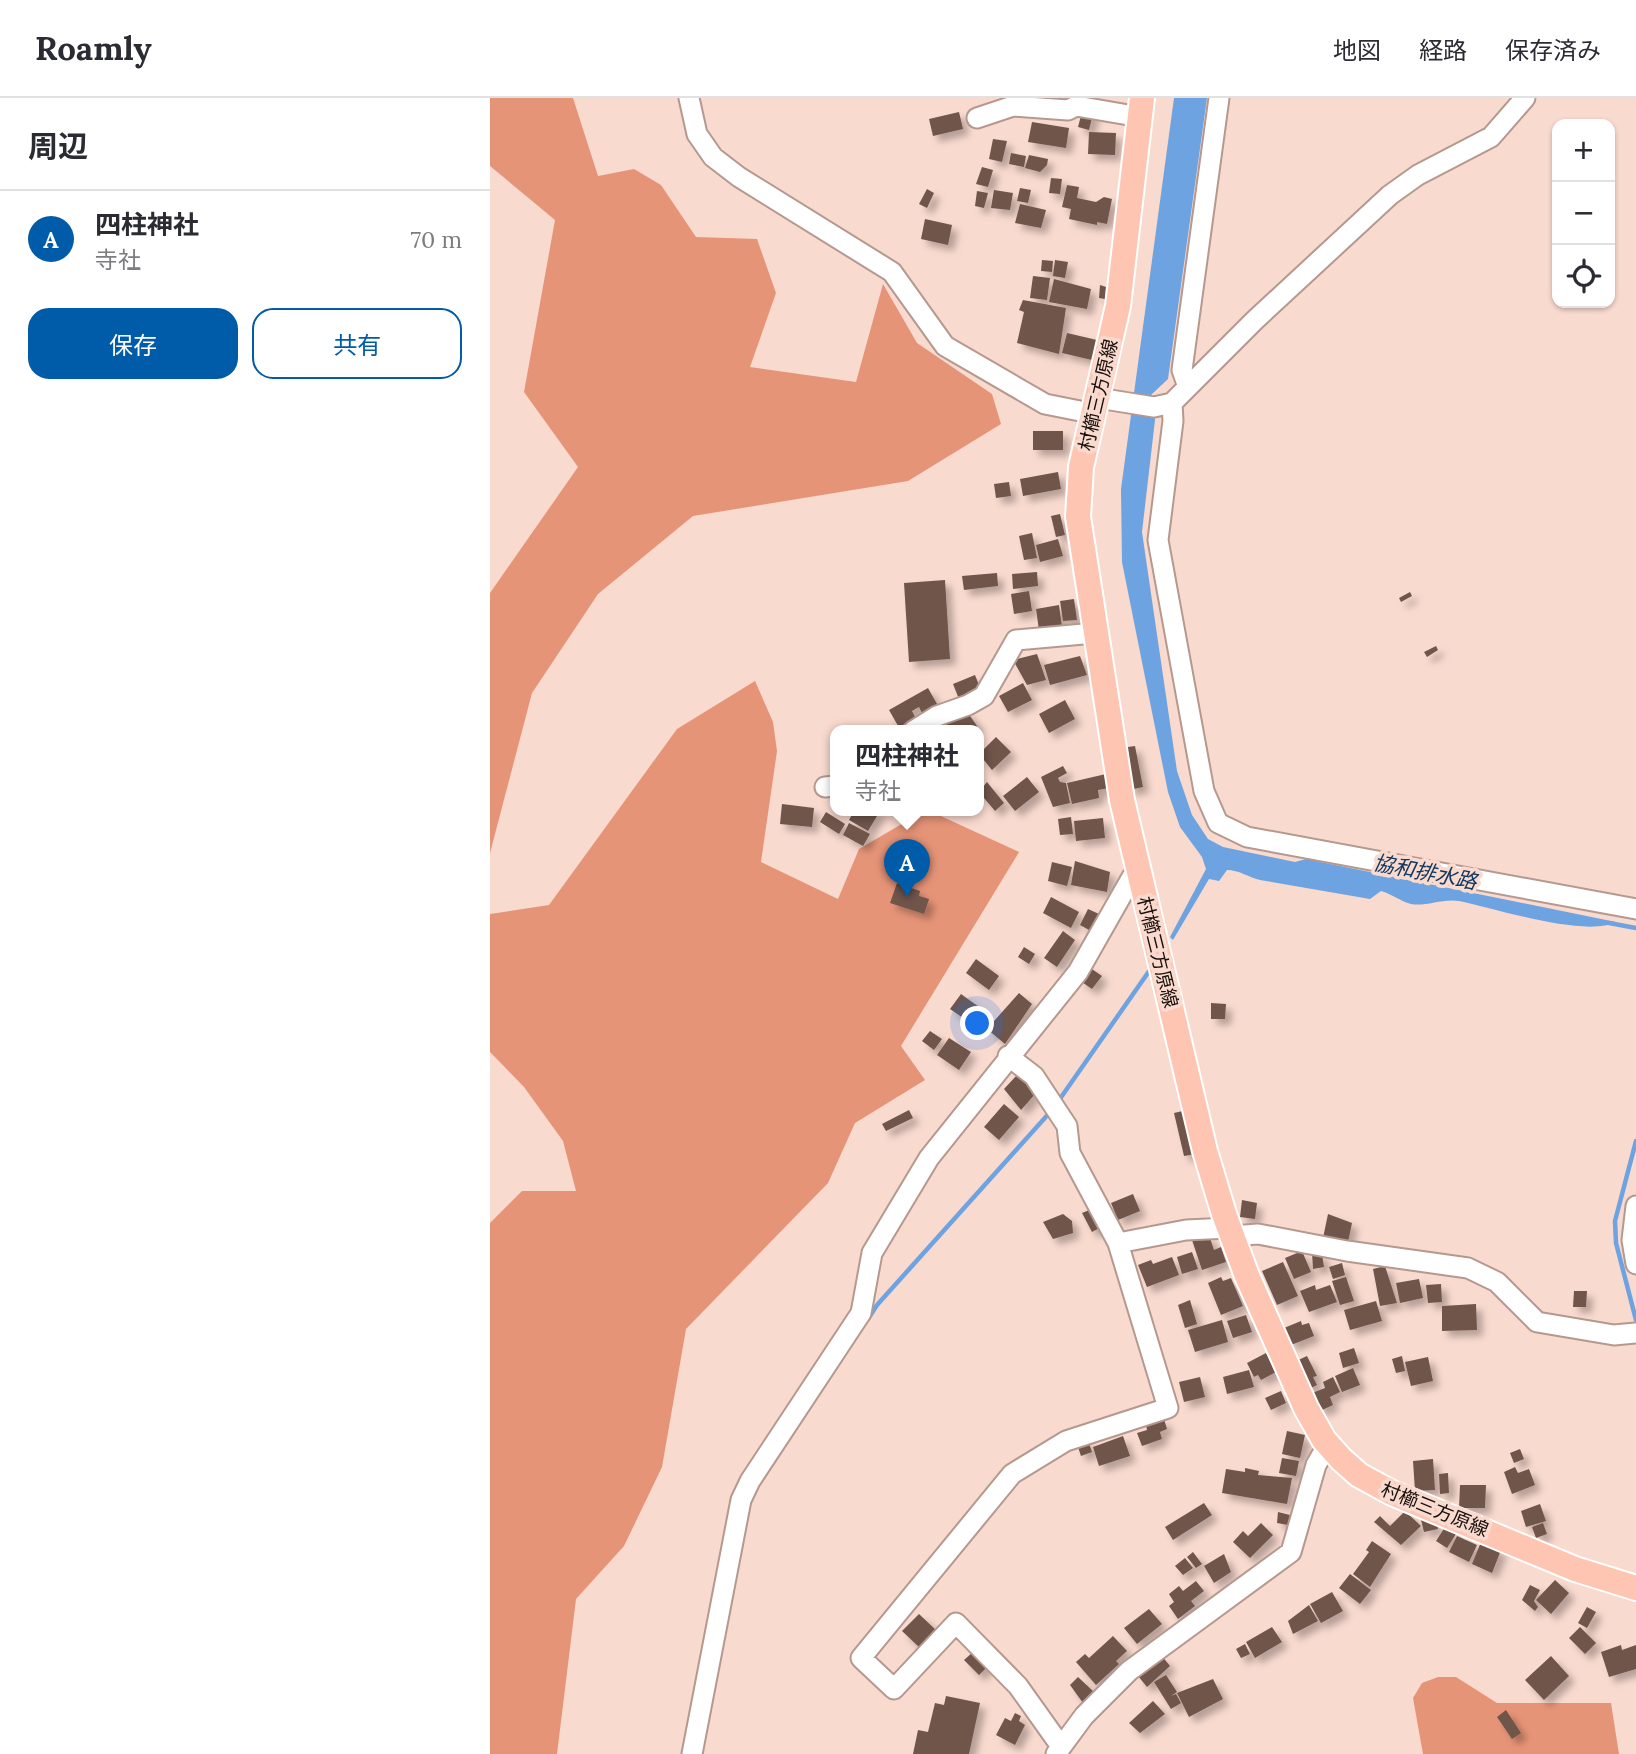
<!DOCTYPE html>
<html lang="ja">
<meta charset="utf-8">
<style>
body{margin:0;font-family:Lora,"Noto Sans JP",serif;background:#f2f2f3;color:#2b2b33}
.controls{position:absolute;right:21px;top:21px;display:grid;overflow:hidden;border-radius:14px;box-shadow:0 2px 5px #0004}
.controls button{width:63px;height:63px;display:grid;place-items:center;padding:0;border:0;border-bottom:2px solid #e1e1e2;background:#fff;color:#2b2b33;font:35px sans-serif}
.you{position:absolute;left:488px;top:926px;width:24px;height:24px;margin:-18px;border:5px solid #fff;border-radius:50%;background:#1a73e8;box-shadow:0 0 0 10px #1a73e833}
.badge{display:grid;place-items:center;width:46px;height:46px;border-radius:50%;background:#005ba8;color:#fff;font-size:23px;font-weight:700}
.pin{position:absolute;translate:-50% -58px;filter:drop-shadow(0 2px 4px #0008)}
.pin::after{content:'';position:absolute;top:37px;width:24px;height:21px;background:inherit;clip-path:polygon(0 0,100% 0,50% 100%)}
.popup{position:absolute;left:340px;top:627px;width:154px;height:91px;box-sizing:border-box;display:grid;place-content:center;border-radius:14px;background:#fff;filter:drop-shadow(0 2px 5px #0005);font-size:23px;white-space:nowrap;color:#7c7c81}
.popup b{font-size:26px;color:#2b2b33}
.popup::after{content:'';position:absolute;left:50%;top:100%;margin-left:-14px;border:14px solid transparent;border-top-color:#fff}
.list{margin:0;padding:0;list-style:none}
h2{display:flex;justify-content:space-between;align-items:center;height:91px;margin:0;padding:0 28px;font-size:30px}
h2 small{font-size:23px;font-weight:400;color:#7c7c81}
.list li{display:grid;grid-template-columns:46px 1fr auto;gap:21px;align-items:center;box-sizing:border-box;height:98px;padding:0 28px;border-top:2px solid #e1e1e2}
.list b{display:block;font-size:26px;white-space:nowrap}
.list p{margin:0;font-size:23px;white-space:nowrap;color:#7c7c81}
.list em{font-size:23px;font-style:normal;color:#7c7c81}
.actions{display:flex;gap:14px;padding:21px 28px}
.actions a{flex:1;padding:16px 0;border:2px solid #005ba8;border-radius:21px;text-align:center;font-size:24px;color:#005ba8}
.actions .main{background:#005ba8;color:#fff}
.icon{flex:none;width:38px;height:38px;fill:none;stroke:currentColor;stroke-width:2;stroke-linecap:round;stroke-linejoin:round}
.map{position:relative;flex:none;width:1146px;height:1656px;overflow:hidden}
header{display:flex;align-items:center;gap:42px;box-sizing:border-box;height:98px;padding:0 35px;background:#fff;border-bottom:2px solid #e1e1e2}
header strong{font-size:33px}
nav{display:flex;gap:38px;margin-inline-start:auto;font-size:24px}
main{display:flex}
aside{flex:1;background:#fff}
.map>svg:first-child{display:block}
</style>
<header>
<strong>Roamly</strong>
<nav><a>地図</a><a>経路</a><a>保存済み</a></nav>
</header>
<main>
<aside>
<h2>周辺<small></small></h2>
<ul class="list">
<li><span class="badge">A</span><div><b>四柱神社</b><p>寺社</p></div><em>70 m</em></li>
</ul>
<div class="actions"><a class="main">保存</a><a>共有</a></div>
</aside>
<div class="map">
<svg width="1146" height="1656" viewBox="0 0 1146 1656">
<defs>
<filter id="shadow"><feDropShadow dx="6" dy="6" stdDeviation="3.5" flood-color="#0004"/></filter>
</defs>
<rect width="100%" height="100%" fill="#f9dacf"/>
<path fill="#e69477" d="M 0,0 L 83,0 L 108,78 L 144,71 L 171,87 L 206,139 L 267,141 L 286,195 L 260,269 L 366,284 L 393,186 L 427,245 L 502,296 L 511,326 L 418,383 L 203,418 L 108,496 L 42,595 L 0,755 L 0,495 L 88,369 L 34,294 L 65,122 L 0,68 Z
M 265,583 L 283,624 L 287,653 L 271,764 L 348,801 L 369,751 L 434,713 L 440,713 L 529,754 L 411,948 L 435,982 L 365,1025 L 338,1085 L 196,1231 L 172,1369 L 134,1448 L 86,1501 L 67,1656 L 0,1656 L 0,1125 L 32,1093 L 86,1093 L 73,1043 L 34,989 L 0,954 L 0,816 L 59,807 L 187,631 Z
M 948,1579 L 966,1579 L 1007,1605 L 1121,1605 L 1129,1656 L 933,1656 L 923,1600 L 932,1585 Z"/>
<path fill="#6da3e0" d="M 684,0 L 717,0 L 678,281 L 661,297 L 665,322 L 652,434 L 687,673 L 702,717 L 718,741 L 733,749 L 805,764 L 816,761 L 1126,824 C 1095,840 1004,810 969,803 C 953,800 935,809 921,806 C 910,803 902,796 891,793 L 880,801 L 770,782 C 758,779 749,772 737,772 L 729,783 L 719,781 L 683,842 L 680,839 L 716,771 L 712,759 L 690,729 L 678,694 L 632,464 L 631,391 Z"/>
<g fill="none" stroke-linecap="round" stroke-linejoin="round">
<path stroke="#6da3e0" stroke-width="4.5" d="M 1119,825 L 1146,830
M 567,1005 L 662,869
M 1146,1043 L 1125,1123 L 1126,1145 L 1146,1222
M 378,1221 L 387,1207 L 562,1012"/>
</g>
<path fill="#6f554c" filter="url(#shadow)" d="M 593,10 L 604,12 L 599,32 L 588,29 Z
M 469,14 L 473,31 L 443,38 L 439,21 Z
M 542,24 L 579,30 L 576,50 L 538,44 Z
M 599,34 L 626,35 L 625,57 L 598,56 Z
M 503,41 L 517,43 L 512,64 L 499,61 Z
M 521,55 L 536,58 L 534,69 L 519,66 Z
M 539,57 L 558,61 L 557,67 L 550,74 L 535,70 Z
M 492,69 L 503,72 L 498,89 L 486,86 Z
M 561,80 L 572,81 L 570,96 L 559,95 Z
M 577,87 L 589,89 L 587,100 L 606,104 L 614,99 L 622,101 L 617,126 L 607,124 L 607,127 L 579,121 L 581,111 L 572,109 Z
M 530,90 L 541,92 L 538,105 L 527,103 Z
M 437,91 L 444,95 L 437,110 L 429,106 Z
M 504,92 L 523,95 L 520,112 L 501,110 Z
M 487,93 L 498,95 L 494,110 L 485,108 Z
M 530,106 L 556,112 L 551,130 L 525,125 Z
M 435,121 L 462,127 L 458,147 L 431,141 Z
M 552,162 L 563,163 L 562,174 L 551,173 Z
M 565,162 L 578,164 L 575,180 L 563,178 Z
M 543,178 L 560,180 L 557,202 L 540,200 Z
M 564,181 L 601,191 L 597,211 L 559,204 Z
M 610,187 L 616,189 L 615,201 L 609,200 Z
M 533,202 L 576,210 L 569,256 L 527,245 L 534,214 L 529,212 Z
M 577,235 L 607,242 L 602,262 L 572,255 Z
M 543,333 L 573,333 L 573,352 L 543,352 Z
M 568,374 L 571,391 L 533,398 L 530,381 Z
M 519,384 L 521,398 L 506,400 L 504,386 Z
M 570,416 L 575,437 L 566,439 L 561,418 Z
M 542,435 L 547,460 L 534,462 L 529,438 Z
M 568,441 L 573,458 L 550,464 L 546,447 Z
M 547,474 L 548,488 L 523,491 L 522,476 Z
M 507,475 L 508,488 L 474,492 L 472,478 Z
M 455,482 L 460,561 L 419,564 L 414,485 Z
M 539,493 L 542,513 L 524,516 L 521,496 Z
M 920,494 L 922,498 L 911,504 L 909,500 Z
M 584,501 L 587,522 L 573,523 L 570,503 Z
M 569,507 L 572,529 L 549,532 L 546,511 Z
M 946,548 L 948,552 L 937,559 L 934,554 Z
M 547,556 L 556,582 L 537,587 L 523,562 Z
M 590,558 L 597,577 L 560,587 L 554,567 Z
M 485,577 L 491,592 L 469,601 L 463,586 Z
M 533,585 L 542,602 L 518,614 L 509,598 Z
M 438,590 L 447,606 L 432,615 L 429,609 L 422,613 L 426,621 L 424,626 L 411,633 L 399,612 Z
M 575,602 L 585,621 L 559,635 L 549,616 Z
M 476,612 L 487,628 L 480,633 L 448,633 Z
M 506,639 L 521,654 L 502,672 L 489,656 Z
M 645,648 L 653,689 L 639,692 L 631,650 Z
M 573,668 L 577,675 L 568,680 L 570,684 L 576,685 L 580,705 L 563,709 L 551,679 Z
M 616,676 L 619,690 L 608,692 L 609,700 L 582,706 L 577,685 Z
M 537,679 L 549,694 L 525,713 L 513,698 Z
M 497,684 L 514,705 L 505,713 L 489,694 Z
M 292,706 L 324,710 L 322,729 L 290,726 Z
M 364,713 L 390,713 L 378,733 L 359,722 Z
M 336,714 L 355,726 L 349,736 L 330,724 Z
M 581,719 L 583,736 L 570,737 L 568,721 Z
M 613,720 L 615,740 L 586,743 L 584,723 Z
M 359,725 L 380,736 L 373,748 L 353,737 Z
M 585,763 L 620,774 L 617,794 L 581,787 Z
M 562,764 L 582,769 L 577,788 L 558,783 Z
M 407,785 L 430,793 L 429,798 L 439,801 L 434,816 L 400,805 Z
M 561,799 L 589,814 L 581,830 L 553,815 Z
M 598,811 L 609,816 L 601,833 L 590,827 Z
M 573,833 L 585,842 L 567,869 L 554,860 Z
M 534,849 L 545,856 L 539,866 L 528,859 Z
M 486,861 L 509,878 L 499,892 L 476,875 Z
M 599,869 L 612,878 L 602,891 L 589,882 Z
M 529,895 L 542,906 L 515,946 L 497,931 Z
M 471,896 L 489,909 L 479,924 L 460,911 Z
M 721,905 L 736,906 L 735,921 L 721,921 Z
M 440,933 L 452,941 L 444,952 L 432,943 Z
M 459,940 L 481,954 L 469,972 L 447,957 Z
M 527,977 L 546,995 L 531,1012 L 514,991 Z
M 514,1006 L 529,1019 L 509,1042 L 494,1029 Z
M 419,1012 L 423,1020 L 396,1033 L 392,1026 Z
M 697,1012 L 706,1056 L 694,1058 L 684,1015 Z
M 643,1096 L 650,1113 L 628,1122 L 621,1105 Z
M 752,1102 L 767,1105 L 765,1121 L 750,1119 Z
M 604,1110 L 613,1128 L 602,1134 L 592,1115 Z
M 573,1116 L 582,1123 L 583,1135 L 563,1141 L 553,1124 Z
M 838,1116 L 862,1125 L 858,1144 L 833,1140 Z
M 719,1137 L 724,1152 L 731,1149 L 736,1164 L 712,1172 L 702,1142 Z
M 812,1153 L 821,1174 L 804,1181 L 795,1160 Z
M 702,1154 L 708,1171 L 692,1176 L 687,1159 Z
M 822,1155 L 832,1156 L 834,1169 L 823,1171 Z
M 682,1159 L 689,1177 L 657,1189 L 648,1167 L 661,1162 L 663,1166 Z
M 793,1164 L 808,1198 L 787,1207 L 772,1173 Z
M 852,1165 L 855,1177 L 843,1181 L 839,1169 Z
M 895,1168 L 907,1205 L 890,1208 L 883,1171 Z
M 731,1179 L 733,1183 L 741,1180 L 753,1208 L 731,1217 L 718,1185 Z
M 856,1179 L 864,1203 L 850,1207 L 842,1183 Z
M 929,1181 L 933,1200 L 910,1205 L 906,1185 Z
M 951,1186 L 952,1204 L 938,1205 L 936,1187 Z
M 825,1187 L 826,1192 L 840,1187 L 847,1204 L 819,1214 L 810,1193 Z
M 1084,1193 L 1097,1193 L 1096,1209 L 1083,1209 Z
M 700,1202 L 707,1226 L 695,1230 L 688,1207 Z
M 886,1203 L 892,1223 L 860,1232 L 854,1212 Z
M 986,1206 L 987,1232 L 952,1233 L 952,1208 Z
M 756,1217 L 762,1234 L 743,1240 L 737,1223 Z
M 732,1222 L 738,1244 L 705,1254 L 698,1232 Z
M 811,1223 L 812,1227 L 819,1225 L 824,1238 L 801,1247 L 794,1230 Z
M 864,1250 L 869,1265 L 853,1270 L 849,1255 Z
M 776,1255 L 786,1274 L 771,1282 L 768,1277 L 764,1279 L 757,1265 Z
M 817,1258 L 827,1278 L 823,1279 L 827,1287 L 817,1292 L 804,1264 Z
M 912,1258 L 915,1273 L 906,1275 L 902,1261 Z
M 938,1259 L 943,1283 L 921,1288 L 915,1264 Z
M 863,1270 L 870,1287 L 852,1294 L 845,1278 Z
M 759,1272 L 764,1289 L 737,1296 L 733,1279 Z
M 710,1279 L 715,1299 L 694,1304 L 689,1284 Z
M 843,1279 L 850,1294 L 840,1299 L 843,1307 L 830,1313 L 822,1295 L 835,1290 L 833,1284 Z
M 791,1293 L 796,1305 L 781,1312 L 775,1300 Z
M 674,1321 L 677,1331 L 670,1334 L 672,1341 L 652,1348 L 647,1335 L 657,1332 L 656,1327 Z
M 797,1333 L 815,1337 L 810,1360 L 792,1356 Z
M 633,1338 L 640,1358 L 609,1368 L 603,1349 Z
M 598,1342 L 602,1354 L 591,1358 L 587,1346 Z
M 1030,1351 L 1034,1361 L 1024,1365 L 1020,1355 Z
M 792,1360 L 809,1363 L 806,1378 L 789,1375 Z
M 943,1361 L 945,1392 L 925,1393 L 923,1363 Z
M 1025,1369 L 1028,1375 L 1039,1371 L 1045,1387 L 1022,1396 L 1014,1374 Z
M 755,1370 L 769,1373 L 768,1377 L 802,1380 L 797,1406 L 732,1395 L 736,1371 L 755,1374 Z
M 958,1375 L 959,1395 L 950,1396 L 949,1376 Z
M 970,1387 L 996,1387 L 995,1410 L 969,1410 Z
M 714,1405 L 722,1417 L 683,1442 L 675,1429 Z
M 1050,1406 L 1056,1423 L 1036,1429 L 1031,1413 Z
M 915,1413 L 931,1428 L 911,1447 L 884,1424 L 890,1418 L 900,1428 Z
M 788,1414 L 800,1417 L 798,1427 L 787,1425 Z
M 934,1420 L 947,1424 L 948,1431 L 934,1434 L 931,1422 Z
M 771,1425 L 783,1437 L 760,1460 L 743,1444 L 753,1433 L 758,1438 Z
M 1053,1425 L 1057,1436 L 1046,1440 L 1042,1429 Z
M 955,1429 L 966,1436 L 957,1450 L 946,1443 Z
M 967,1438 L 987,1447 L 979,1464 L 959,1454 Z
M 882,1443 L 901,1456 L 880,1489 L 863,1476 L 879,1454 L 876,1452 Z
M 991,1444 L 1011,1452 L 1002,1475 L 982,1466 Z
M 703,1454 L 712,1466 L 706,1470 L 697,1459 Z
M 734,1456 L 741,1474 L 724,1485 L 714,1468 Z
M 695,1460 L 703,1470 L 693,1477 L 685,1468 Z
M 860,1476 L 881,1492 L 870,1506 L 849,1490 Z
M 1065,1482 L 1079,1495 L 1061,1516 L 1046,1502 Z
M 706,1483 L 714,1493 L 701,1503 L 705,1508 L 688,1521 L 679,1508 L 684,1504 L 679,1496 L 689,1488 L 693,1493 Z
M 1040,1487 L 1050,1492 L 1044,1503 L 1048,1509 L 1045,1513 L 1032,1502 Z
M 842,1494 L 853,1513 L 831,1525 L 820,1506 Z
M 819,1507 L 828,1523 L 803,1536 L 798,1523 Z
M 1097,1509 L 1106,1514 L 1097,1530 L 1088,1525 Z
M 659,1511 L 672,1526 L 647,1546 L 634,1530 Z
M 429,1516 L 447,1533 L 430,1550 L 412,1533 Z
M 782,1529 L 792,1544 L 765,1560 L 756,1544 Z
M 1090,1529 L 1106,1545 L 1095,1556 L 1079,1540 Z
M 623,1538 L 637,1553 L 626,1563 L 629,1566 L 606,1587 L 586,1564 L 595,1556 L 599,1560 Z
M 755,1546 L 760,1556 L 751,1560 L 746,1551 Z
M 1131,1547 L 1132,1552 L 1146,1547 L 1146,1571 L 1119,1579 L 1111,1554 Z
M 483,1554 L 498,1568 L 489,1577 L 474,1562 Z
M 672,1558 L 680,1568 L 657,1589 L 648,1578 Z
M 1061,1558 L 1079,1578 L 1054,1602 L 1035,1582 Z
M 676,1577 L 687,1594 L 681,1598 L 686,1596 L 691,1605 L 681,1611 L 664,1584 Z
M 588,1579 L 604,1594 L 593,1605 L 580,1587 Z
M 723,1581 L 733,1601 L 699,1619 L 687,1595 Z
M 456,1598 L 490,1605 L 479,1656 L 423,1656 L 428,1632 L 438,1634 L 445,1605 L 454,1607 Z
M 663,1603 L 675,1616 L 650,1635 L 639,1625 Z
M 1016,1612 L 1031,1635 L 1022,1641 L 1007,1619 Z
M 525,1615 L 531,1618 L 529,1623 L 535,1627 L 525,1647 L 506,1637 L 515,1620 L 521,1623 Z"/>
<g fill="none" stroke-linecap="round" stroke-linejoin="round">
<g stroke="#b5988e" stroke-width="23">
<path id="minor" d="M 199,0 L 207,36 L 223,59 L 249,79 L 402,174 L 455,248 L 555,306 L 605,316
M 487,20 L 523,8 L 578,12 L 586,8 L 650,19
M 698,289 L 692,272 L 729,0
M 608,300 L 664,309 L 682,305 L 765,222 L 900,97 L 928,77 L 1001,39 L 1035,0
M 682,305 L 683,323 L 668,442 L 714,693 L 728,725 L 757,739 L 1146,811
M 423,633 L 447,618 L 478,607 L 494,598 L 526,542 L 605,535
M 335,689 L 345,688
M 518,958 L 544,978 L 577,1028 L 580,1055 L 628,1145 L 678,1310 L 576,1343 L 522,1376 L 371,1560 L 404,1591 L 466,1525 L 528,1588 L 570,1647
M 1146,1108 L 1142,1142 L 1146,1166
M 742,1138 L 768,1136 L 857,1153 L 978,1170 L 1007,1184 L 1047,1224 L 1124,1237 L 1146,1235
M 628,1145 L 696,1132 L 739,1130
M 202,1656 L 251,1402 L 260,1383 L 371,1215 L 382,1155 L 439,1060 L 588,874 L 642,779 L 649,776
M 566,1656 L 594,1618 L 639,1573 L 801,1454 L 826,1367 L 838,1346"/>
</g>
<g stroke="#fff" stroke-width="28">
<path id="major" d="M 652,0 L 628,208 L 591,369 L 588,419 L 632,702 L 715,1053 L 734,1116 L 757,1178 L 816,1310 L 834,1342 L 851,1361 L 869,1377 L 902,1395 L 1085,1471 L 1146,1490"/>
</g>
<use href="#minor" stroke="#fff" stroke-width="19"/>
<use href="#major" stroke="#fec6b2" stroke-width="24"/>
</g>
<g text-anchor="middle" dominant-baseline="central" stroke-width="7" stroke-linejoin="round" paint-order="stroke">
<g font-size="19" fill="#1a100c" stroke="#f9dacf">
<text transform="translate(608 297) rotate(-77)">村櫛三方原線</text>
<text transform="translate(668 854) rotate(76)">村櫛三方原線</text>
<text transform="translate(945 1411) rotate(22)">村櫛三方原線</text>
</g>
<g font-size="21" font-style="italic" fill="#123860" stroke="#f9dacf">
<text transform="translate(935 774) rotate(11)">協和排水路</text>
</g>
</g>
</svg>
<div class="controls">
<button>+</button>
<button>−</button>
<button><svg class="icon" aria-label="locate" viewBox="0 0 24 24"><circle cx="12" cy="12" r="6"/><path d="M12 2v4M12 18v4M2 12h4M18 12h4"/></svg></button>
</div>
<div class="you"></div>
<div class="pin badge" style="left:417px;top:799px">A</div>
<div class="popup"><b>四柱神社</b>寺社</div>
</div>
</main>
